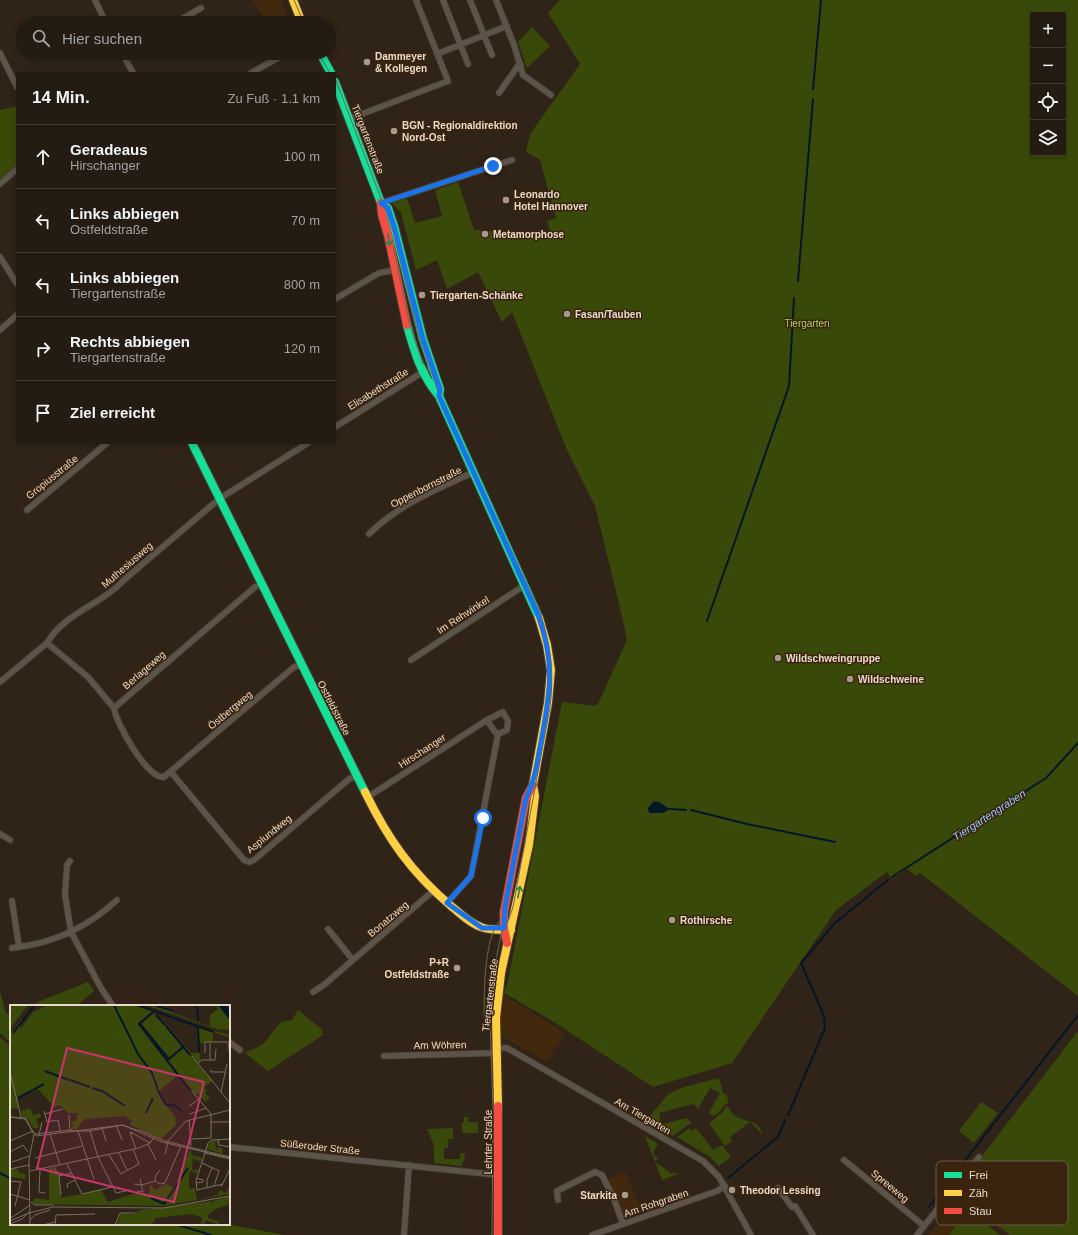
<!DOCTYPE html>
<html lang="de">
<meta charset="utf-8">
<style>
body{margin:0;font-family:Arial,sans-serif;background:#302820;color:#f1f3f6}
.controls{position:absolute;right:12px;top:12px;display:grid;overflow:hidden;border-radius:0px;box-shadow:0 2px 6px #0003}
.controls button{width:36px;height:36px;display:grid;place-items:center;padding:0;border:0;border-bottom:1px solid #413932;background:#241b12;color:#f1f3f6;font:20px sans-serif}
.stop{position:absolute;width:12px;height:12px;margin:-9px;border:3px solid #1a73e8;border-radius:50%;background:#fff}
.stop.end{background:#1a73e8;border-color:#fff;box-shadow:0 1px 4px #0008}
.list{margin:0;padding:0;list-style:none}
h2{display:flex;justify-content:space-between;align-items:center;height:52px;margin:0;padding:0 16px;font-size:17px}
h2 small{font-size:13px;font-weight:400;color:#a3a19f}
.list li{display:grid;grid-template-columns:26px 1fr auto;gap:12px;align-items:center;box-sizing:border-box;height:64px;padding:0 16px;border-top:1px solid #413932}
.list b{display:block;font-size:15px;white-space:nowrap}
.list p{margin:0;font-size:13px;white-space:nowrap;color:#a3a19f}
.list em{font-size:13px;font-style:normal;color:#a3a19f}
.icon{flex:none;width:22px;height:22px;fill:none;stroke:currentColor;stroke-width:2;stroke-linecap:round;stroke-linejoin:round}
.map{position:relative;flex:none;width:1078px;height:1235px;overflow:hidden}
.search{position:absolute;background:#241b12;box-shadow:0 2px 6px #0003;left:16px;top:16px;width:320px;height:44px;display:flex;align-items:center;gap:10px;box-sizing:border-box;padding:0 14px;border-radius:22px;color:#a3a19f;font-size:15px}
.panel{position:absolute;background:#241b12;box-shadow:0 2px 6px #0003;left:16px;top:72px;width:320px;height:372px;border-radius:0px}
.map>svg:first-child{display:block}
</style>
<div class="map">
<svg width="1078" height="1235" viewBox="0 0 1078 1235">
<rect width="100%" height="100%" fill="#302418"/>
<path fill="#42280d" d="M 252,0 L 281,0 L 290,23 L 267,23 Z
M 504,995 L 565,1033 L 547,1062 L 502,1036 L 500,1031 Z
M 626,1172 L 642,1211 L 624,1218 L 608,1179 Z
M 955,1201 L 967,1210 L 1001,1235 L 929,1235 Z"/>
<path fill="#384909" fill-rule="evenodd" d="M 560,0 L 1078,0 L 1078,996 L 920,873 L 916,876 L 907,869 L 892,879 L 887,872 L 836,910 L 732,1063 L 653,1087 L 554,1022 L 504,993 L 508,981 L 562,702 L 595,706 L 598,704 L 627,640 L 622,616 L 595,506 L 567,450 L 512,312 L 502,322 L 478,272 L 447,289 L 437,260 L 416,270 L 401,213 L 392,203 L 407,198 L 415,223 L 442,216 L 435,190 L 458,182 L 474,230 L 551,235 L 547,221 L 556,218 L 540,160 L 526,152 L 530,134 L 580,64 L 548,13 ZM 1033,15 L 1063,15 L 1063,153 L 1033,153 Z
M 532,27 L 550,46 L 527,68 L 518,42 Z
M 17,106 L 17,165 L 0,181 L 0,110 Z
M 88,982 L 94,991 L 76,1006 L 28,1006 Z
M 0,991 L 6,1014 L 11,1013 L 11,1043 L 0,1033 Z
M 298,1010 L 321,1029 L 323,1035 L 268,1071 L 244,1052 C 266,1048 267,1037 281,1022 L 292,1020 Z
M 1078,1031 L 1078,1235 L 1010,1235 L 953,1194 Z
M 0,1037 L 11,1047 L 11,1224 L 226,1224 L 285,1235 L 0,1235 Z
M 719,1078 L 723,1093 L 726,1094 L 729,1103 L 724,1105 L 721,1111 L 714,1116 L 709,1113 L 720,1093 L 710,1088 L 698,1109 L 694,1104 L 659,1113 L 661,1124 L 659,1127 L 647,1120 L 668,1094 L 684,1087 Z
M 981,1102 L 998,1113 L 974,1143 L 959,1131 Z
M 726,1106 C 730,1108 731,1112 734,1115 C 742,1122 760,1119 762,1134 L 750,1122 L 730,1137 L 732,1141 L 725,1146 L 709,1123 L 723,1112 Z
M 464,1117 L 469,1117 L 468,1122 L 478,1122 L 478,1133 L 462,1133 L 462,1123 L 464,1122 Z
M 687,1118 L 691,1123 L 673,1136 L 660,1128 L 663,1124 Z
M 453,1128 L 453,1139 L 448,1139 L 448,1148 L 444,1148 L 444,1159 L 460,1159 L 460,1154 L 464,1153 L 465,1158 L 461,1166 L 434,1163 L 434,1145 L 427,1129 Z
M 690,1128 L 692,1131 L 696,1128 L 713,1150 L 722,1145 L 731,1157 L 719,1166 L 710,1157 L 677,1137 Z
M 645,1136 L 658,1144 L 653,1152 L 654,1155 L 658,1158 L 655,1162 L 672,1174 L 674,1172 L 678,1174 L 662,1180 Z
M 967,1210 L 999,1234 L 999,1235 L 949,1235 Z"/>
<path fill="#051727" d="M 654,801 L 659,802 L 670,809 L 663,813 L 649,813 L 648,808 Z"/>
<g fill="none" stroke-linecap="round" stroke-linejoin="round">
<path stroke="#051727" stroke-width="2" d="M 813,89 L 821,0
M 798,281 L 813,99
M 707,621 L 789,386 L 794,298
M 670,809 L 686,810
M 691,810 L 747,824 L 835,842
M 892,877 L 1046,778 L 1078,743
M 788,1115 L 825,1028 L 824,1016 L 801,963 L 835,923 L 888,880
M 0,1173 L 11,1179
M 728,1178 L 778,1137 L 785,1120
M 929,1207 L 1078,1015
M 175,1224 L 211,1235"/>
<g stroke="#4a3f36" stroke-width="7">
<path id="street" d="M 95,0 L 106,23
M 443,0 L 468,64
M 470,0 L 492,55
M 496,0 L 514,45 L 523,75 L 551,95
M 175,23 L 201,8
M 0,53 L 17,87
M 122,53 L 133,73
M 437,54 L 507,26
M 251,73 L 287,53
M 499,93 L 518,66 L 521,65
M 349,119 L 448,81 L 416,0
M 0,184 L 17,169
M 381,203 L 512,160
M 0,257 L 17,284
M 335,299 L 379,273 L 394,270
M 0,330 L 17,315
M 335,427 L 418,375 L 432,368
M 27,510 L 107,443
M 369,534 C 398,505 437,489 474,472
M 262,584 L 255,587 L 114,708 C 116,723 147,779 164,777 L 294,667 L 301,665
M 47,643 L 88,677 L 114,708
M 411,660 L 525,585
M 0,682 L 47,643 C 64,613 103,604 125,579 L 219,499 L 308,443
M 171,772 L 244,860 L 249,862 L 254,860 L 349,779 L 356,776
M 367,797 L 374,793 L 487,720 L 503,712 L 508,721 L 507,730 L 498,734 L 495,732 L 487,720
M 0,834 L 10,840
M 70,861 L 67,865 L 65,895 L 71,932 L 101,988 L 113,1006
M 12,901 L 19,947 C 56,942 90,925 117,900
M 447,903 L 471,876 L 498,734
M 328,929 L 353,960
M 12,948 L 19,947
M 313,992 L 325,984 L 433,891
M 229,1042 L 240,1050
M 495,1048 L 507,1048 L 703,1161 L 719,1177 L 751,1235
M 384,1056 L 496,1053
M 229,1147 L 498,1175
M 844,1160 L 924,1226
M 778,1188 L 792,1207 L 795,1206 L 813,1235
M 558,1200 L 557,1191 L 595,1172 L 602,1175 L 614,1199 L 623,1224
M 404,1235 L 409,1165
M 592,1235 L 717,1191 L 725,1186
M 917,1235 L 979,1157"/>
</g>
<g stroke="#4a3f36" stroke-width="10">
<path id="fast" d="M 320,53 L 331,73
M 335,82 L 381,203 L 388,208 L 394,226 L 423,339 L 440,389 L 439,396
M 407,325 C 414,351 421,375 439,396 L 539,618
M 192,443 L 365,792"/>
</g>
<g stroke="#4a3f36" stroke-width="10">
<path id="slow" d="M 293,0 L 302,23
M 533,785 L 548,703 L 551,670 L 547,645 L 539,618
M 365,792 C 388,839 411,872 451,906 C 460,913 469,923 481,927 C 489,931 502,929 511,930
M 498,1106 L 496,1018 L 501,973 L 529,845 L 535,796 L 533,785"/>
</g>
<g stroke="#4a3f36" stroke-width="10">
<path id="jam" d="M 381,203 L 382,215 L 388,235 L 407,325
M 507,943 L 504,928 L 504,912 L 526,798 L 533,785
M 498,1106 L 498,1235"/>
</g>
<use href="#street" stroke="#5c5349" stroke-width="5.5"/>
<use href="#fast" stroke="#16e098" stroke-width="8"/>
<use href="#slow" stroke="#ffcf43" stroke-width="8"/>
<use href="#jam" stroke="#f24e42" stroke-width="8"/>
<path stroke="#6c6259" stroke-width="1" d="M 294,0 L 304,23
M 318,53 L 330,73
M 335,78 L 392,227 L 418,333 L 439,394 L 541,615 C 551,647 554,674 550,707 L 513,907 L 509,919 L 501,934 L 494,971 L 490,1018 L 493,1110 L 492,1235
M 393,246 L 410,326 L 423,364
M 485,1026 C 483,1003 484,952 494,930 C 497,923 504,917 507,910"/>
</g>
<defs><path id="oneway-shaft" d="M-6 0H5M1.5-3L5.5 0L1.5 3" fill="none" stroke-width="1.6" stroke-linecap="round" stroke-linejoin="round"/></defs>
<g stroke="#288252">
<use href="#oneway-shaft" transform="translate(389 240) rotate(79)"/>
<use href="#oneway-shaft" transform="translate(519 892) rotate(-79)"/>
</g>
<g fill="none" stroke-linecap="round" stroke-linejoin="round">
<path stroke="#1a73e8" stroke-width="5" d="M 483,818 L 471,876 L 447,903 L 482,928 L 504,928 L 505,907 L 526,798 C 535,781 537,762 541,742 C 550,693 556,664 538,615 L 439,396 L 440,389 L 423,339 L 394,226 L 388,208 L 381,203 L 493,166"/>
</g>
<g fill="#a89a8e" stroke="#3a240d" stroke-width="1.5">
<circle cx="367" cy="62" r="4"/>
<circle cx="394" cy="131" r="4"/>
<circle cx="506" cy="200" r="4"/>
<circle cx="485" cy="234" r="4"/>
<circle cx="422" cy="295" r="4"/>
<circle cx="567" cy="314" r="4"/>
<circle cx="778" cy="658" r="4"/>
<circle cx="850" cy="679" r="4"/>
<circle cx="672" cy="920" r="4"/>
<circle cx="457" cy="968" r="4"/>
<circle cx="732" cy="1190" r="4"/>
<circle cx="625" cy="1195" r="4"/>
</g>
<g text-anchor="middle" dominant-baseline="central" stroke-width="3" stroke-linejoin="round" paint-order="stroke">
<g font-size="10" font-weight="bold" fill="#e9dacd" stroke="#3a240d" text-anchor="start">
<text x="375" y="56">Dammeyer<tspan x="375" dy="12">&amp; Kollegen</tspan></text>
<text x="402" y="125">BGN - Regionaldirektion<tspan x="402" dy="12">Nord-Ost</tspan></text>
<text x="514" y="194">Leonardo<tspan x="514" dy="12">Hotel Hannover</tspan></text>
<text x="493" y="234">Metamorphose</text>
<text x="430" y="295">Tiergarten-Schänke</text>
<text x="575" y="314">Fasan/Tauben</text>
<text x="786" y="658">Wildschweingruppe</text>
<text x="858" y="679">Wildschweine</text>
<text x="680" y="920">Rothirsche</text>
<text x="449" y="962" text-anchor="end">P+R<tspan x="449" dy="12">Ostfeldstraße</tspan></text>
<text x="740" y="1190">Theodor Lessing</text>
<text x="617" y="1195" text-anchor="end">Starkita</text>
</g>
<g font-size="10" fill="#e9dacd" stroke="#3a240d">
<text transform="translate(368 139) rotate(69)">Tiergartenstraße</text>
<text transform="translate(378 389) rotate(-32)">Elisabethstraße</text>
<text transform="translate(52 477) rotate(-39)">Gropiusstraße</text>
<text transform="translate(426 487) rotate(-27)">Oppenbornstraße</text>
<text transform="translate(127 565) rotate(-41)">Muthesiusweg</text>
<text transform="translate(463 615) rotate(-33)">Im Rehwinkel</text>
<text transform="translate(144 670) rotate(-41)">Berlageweg</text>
<text transform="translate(334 708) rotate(63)">Ostfeldstraße</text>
<text transform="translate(230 710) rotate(-40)">Östbergweg</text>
<text transform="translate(422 751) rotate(-33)">Hirschanger</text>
<text transform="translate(269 834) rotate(-39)">Asplundweg</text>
<text transform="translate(388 919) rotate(-40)">Bonatzweg</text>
<text transform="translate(490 995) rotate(-83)">Tiergartenstraße</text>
<text transform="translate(440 1045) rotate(-1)">Am Wöhren</text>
<text transform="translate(643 1116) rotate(30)">Am Tiergarten</text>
<text transform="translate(488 1142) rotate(-90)">Lehrter Straße</text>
<text transform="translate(320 1147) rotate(6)">Süßeroder Straße</text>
<text transform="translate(890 1186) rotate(39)">Spreeweg</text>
<text transform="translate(656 1203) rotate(-19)">Am Rohgraben</text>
</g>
<g font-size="10" fill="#a7d15f" stroke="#3a240d">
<text x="807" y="323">Tiergarten</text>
</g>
<g font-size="11" font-style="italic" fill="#90c7f8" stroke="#3a240d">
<text transform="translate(989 815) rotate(-33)">Tiergartengraben</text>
</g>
</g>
<g transform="translate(10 1005)">
<rect width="220" height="220" fill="#302418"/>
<path d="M 0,0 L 18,0 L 0,24 ZM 38,0 L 124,0 L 143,6 L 128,19 L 168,70 L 149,86 L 151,95 L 165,111 L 166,120 L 151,134 L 120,120 L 122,116 L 115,111 L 76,114 L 71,117 L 68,124 L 60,125 L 63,120 L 60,117 L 66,116 L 68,108 L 58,108 L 50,100 L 44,102 L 28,84 L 7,94 L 9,103 L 0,104 L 0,29 L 12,14 L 10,25 L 23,7 ZM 136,0 L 148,0 L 163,5 L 163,8 L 199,21 L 200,10 L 208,4 L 205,0 L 208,0 L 220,15 L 220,25 L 209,24 L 220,27 L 207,24 L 191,19 ZM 146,7 L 181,48 L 188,48 L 187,21 L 220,30 L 220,33 L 203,27 L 203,37 L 190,38 L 188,23 L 190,57 L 188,58 ZM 144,8 L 173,42 L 159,54 L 131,19 ZM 174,43 L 202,76 L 190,86 L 196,82 L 196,86 L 198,85 L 195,88 L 200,93 L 194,98 L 198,92 L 194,96 L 188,88 L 186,90 L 158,55 ZM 20,103 L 23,110 L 30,108 L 31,112 L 26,114 L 29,123 L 23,123 L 18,113 L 12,111 L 11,106 ZM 207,135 L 209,140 L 205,136 L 206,146 L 208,142 L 212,143 L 213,149 L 197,144 L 200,137 ZM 180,144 L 182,150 L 192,153 L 191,157 L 183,153 L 182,165 L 189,165 L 187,168 L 180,166 L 179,171 L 179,184 L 185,183 L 187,195 L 207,190 L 210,185 L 216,188 L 220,179 L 220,189 L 153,201 L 25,199 L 22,197 L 25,193 L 39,195 L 39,163 L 43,163 L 49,171 L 51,193 L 91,185 L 98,197 L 123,189 L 139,190 L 140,179 L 145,185 L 156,179 L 164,183 ZM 5,162 L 10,168 L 16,169 L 15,174 L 0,172 L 0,165 ZM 220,191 L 220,199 L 204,205 L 198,210 L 198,213 L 209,216 L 220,213 L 208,217 L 210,220 L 196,215 L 194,220 L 190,220 L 193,213 L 181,209 L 146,213 L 141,220 L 107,220 L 111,208 L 121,210 L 130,205 L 204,196 L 201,202 L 205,195 Z" fill="#384909"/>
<path d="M 208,0 L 216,0 L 220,5 L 220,15 Z" fill="#051727"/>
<path fill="none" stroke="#051727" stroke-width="2" d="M 104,0 L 128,49 L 142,68 L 149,88M 127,0 L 204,27M 144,0 L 163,6M 187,0 L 188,16M 143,7 L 129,19 L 168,70M 146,10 L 155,20M 130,19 L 159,54 L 173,42M 156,21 L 180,50M 188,22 L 189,47M 3,28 L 25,0M 35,66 L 59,75M 169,71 L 181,86M 60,75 L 80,82M 82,83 L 92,86 L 115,101M 149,88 L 156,100 L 164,100 L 172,106M 8,93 L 34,79M 136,108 L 143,93M 141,193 L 154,199M 154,199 L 178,163"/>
<path fill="none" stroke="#7a6d60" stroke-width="1" d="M 218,38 L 220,51M 195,48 L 195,37 L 220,37M 182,51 L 220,98M 200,55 L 200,38M 188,58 L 192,55 L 205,55 L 206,44M 201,65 L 201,67 L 215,67M 0,67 L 11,112M 182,86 L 201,109 L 201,133M 211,87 L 217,59M 179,101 L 189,94M 34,106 L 37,117 L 48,115 L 50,126M 35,109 L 53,104M 180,109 L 196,103M 59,110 L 60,125M 0,112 L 16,113 L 23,128M 0,112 L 15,114 L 26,131 L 113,120 L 152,137 L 220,153M 179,115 L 181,141M 201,117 L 220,117M 107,122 L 112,135M 92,123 L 96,136M 129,125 L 155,136 L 220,152M 60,126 L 79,126 L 112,120 L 129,126M 68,126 L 84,174M 80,126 L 88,152 L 106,188 L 120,185M 120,128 L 122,127 L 122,128 L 120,128 L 126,144M 122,128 L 140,138M 24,129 L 62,125M 40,129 L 50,160M 29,130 L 32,117M 181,134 L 201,133M 208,134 L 209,140 L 220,142M 0,136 L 23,126M 157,137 L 176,116 L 220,105M 138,139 L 146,155M 0,147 L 13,140 L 18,147M 109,148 L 117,165M 195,148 L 220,154M 155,149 L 158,137M 99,150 L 111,169 L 129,159 L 123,144M 25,153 L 72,141M 2,157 L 19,151M 192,158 L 209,166 L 204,181M 57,159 L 72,189 L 102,182M 44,162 L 49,171 L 51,190M 0,164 L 19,160M 30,165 L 29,187 L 35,188M 150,165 L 146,170 L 145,176 L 150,179 L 155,178M 20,166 L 129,143 L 140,138 L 144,132M 49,171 L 61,168M 0,176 L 11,177 L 5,201M 155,178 L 171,141M 186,178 L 193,177 L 193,175 L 186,173M 124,179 L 132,180 L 145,176M 213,179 L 187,185 L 186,176 L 198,138 L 202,135 L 220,134M 211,182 L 220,164M 58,183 L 57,179 L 65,175M 197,183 L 197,175 L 202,163M 127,186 L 133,187 L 130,174M 0,189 L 20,195M 21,197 L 25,200 L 44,200M 1,213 L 20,200M 20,215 L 25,210 L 40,205M 0,216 L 19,208 L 43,202 L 154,203 L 220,191M 0,219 L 12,214 L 19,207M 20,220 L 19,155 L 24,129M 33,220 L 45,217M 45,220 L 46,210 L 85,209M 105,220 L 110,208 L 125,208"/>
<path fill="#c8356c" fill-opacity="0.15" stroke="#c8356c" stroke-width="2" d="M 57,43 L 194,77 L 164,197 L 27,163 Z"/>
<rect width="220" height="220" fill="none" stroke="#e9dacd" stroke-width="2"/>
</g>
<rect x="936" y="1161" width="132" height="64" rx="6" fill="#3a240d" stroke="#6f5b47" stroke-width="1"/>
<rect x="944" y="1172" width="18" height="6" fill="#16e098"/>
<rect x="944" y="1190" width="18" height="6" fill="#ffcf43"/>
<rect x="944" y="1208" width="18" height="6" fill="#f24e42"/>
<g font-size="11" fill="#e9dacd">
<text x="969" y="1179">Frei</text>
<text x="969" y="1197">Zäh</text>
<text x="969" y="1215">Stau</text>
</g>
</svg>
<div class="controls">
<button>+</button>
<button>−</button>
<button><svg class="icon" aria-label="locate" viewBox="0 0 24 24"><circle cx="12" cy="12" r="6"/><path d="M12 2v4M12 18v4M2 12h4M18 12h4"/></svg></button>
<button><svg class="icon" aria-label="layers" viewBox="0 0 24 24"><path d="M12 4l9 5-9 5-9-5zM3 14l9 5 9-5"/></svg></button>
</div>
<div class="stop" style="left:483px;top:818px"></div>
<div class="stop end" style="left:493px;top:166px"></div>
<div class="search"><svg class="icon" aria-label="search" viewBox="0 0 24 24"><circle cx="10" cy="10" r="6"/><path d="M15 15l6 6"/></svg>Hier suchen</div>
<section class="panel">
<h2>14 Min.<small>Zu Fuß · 1.1 km</small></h2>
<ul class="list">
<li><svg class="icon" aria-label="ahead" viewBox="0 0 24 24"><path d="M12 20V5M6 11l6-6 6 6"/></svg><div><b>Geradeaus</b><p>Hirschanger</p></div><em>100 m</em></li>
<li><svg class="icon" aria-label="left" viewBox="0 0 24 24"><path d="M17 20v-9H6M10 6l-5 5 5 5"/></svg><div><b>Links abbiegen</b><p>Ostfeldstraße</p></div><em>70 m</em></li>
<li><svg class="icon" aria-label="left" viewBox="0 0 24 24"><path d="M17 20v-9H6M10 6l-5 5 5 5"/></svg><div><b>Links abbiegen</b><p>Tiergartenstraße</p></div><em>800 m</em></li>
<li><svg class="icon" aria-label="right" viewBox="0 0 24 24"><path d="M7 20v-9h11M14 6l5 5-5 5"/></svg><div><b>Rechts abbiegen</b><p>Tiergartenstraße</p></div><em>120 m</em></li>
<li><svg class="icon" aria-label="arrive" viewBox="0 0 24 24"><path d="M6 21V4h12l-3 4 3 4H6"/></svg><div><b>Ziel erreicht</b></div></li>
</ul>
</section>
</div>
